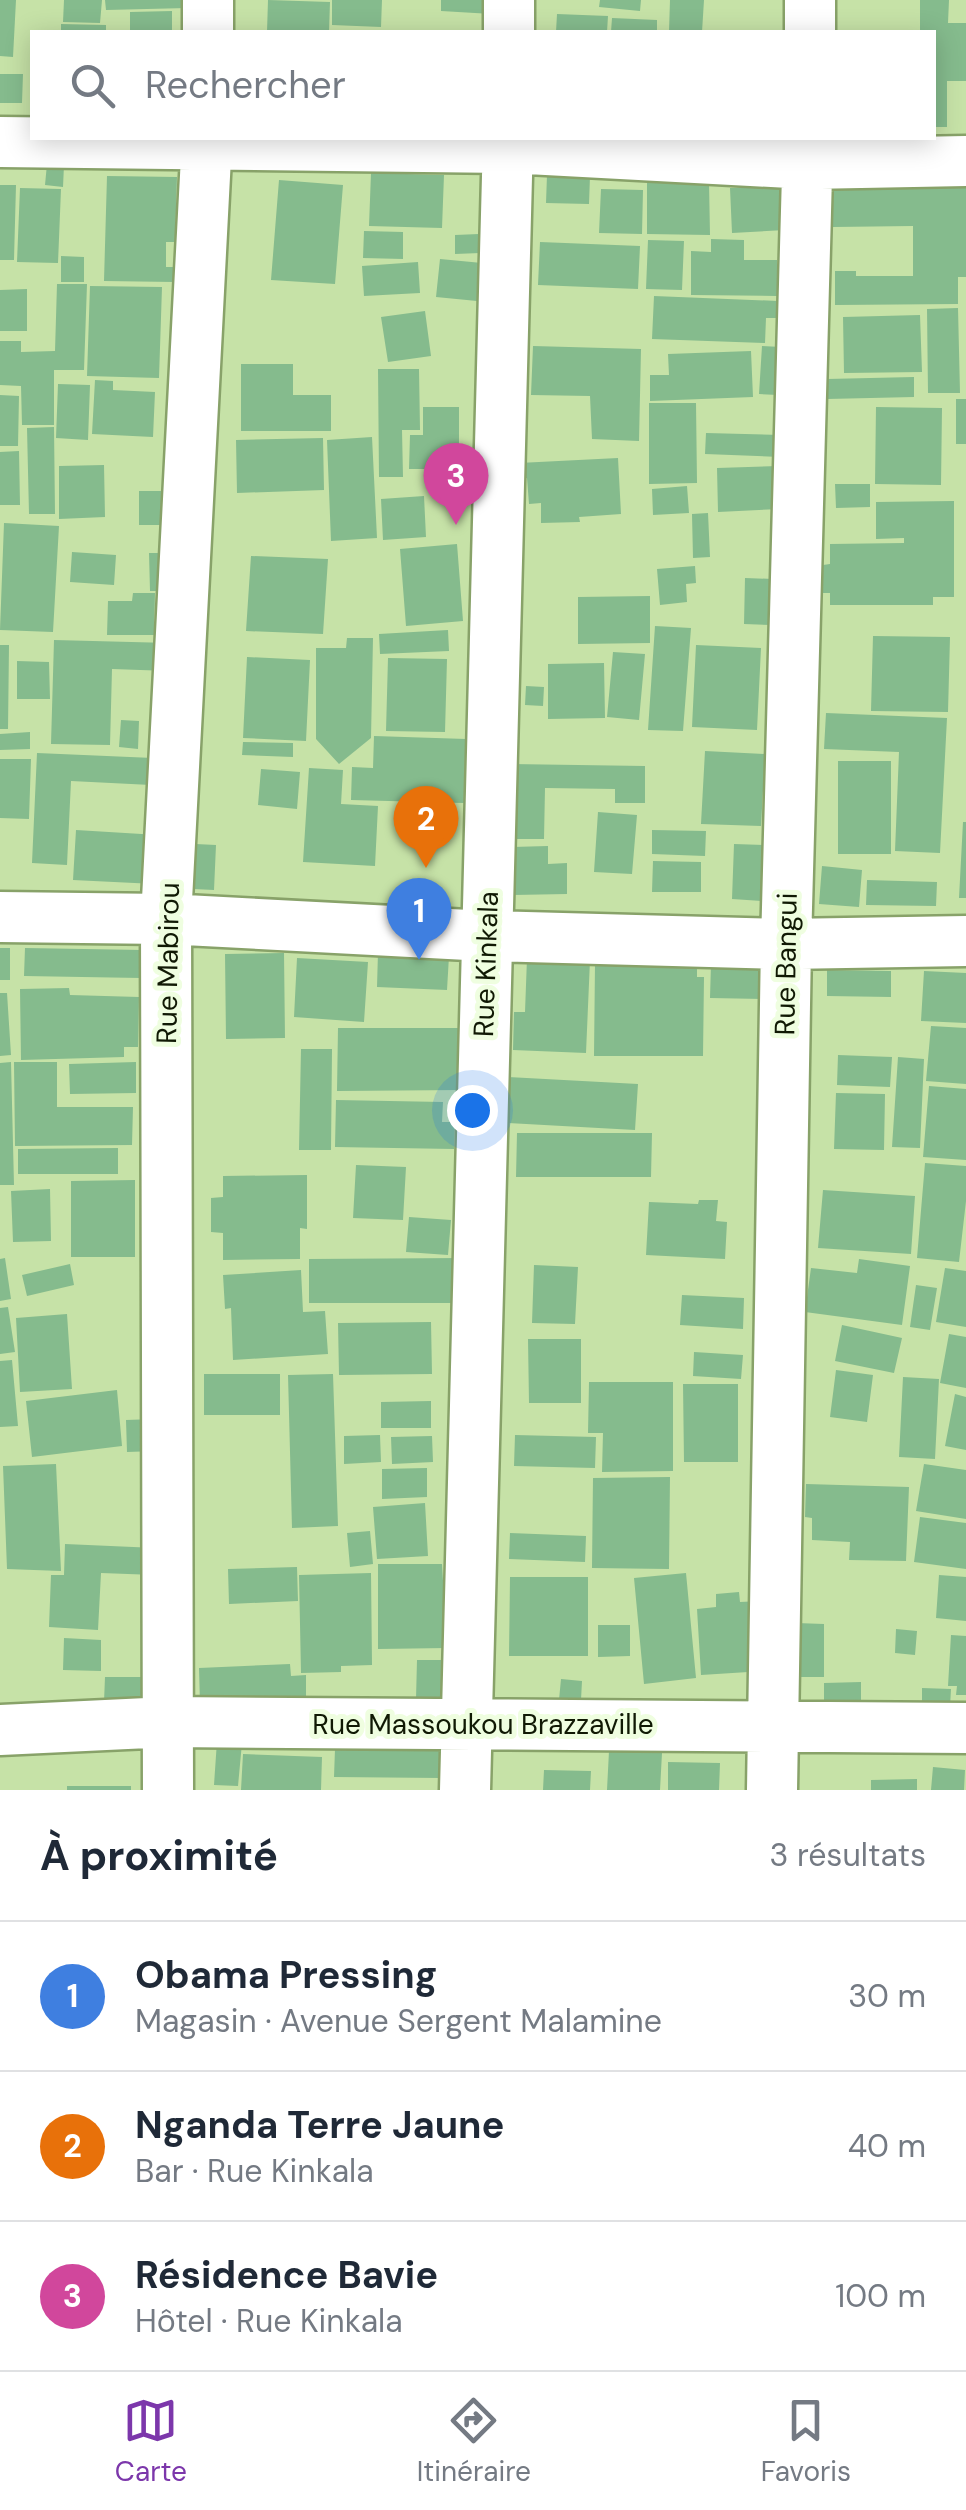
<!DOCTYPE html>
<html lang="fr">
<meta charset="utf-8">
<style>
body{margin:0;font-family:"DM Sans",sans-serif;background:#f6f6f7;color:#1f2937}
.you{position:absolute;left:472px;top:1110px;width:35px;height:35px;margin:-25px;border:8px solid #fff;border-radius:50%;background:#1a73e8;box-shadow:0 0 0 15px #1a73e833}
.badge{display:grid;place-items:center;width:65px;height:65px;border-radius:50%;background:#7c37ab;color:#fff;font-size:32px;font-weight:700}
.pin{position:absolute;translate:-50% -82px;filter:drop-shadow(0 2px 5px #0008)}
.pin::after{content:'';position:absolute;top:52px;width:35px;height:30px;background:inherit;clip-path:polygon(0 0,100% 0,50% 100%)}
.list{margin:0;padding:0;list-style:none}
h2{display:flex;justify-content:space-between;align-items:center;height:130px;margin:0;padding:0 40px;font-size:42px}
h2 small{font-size:32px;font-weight:400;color:#747a83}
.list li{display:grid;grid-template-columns:65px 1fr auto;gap:30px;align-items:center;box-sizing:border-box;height:150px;padding:0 40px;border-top:2px solid #e0e1e3}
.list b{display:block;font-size:38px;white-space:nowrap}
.list p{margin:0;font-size:32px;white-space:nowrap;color:#747a83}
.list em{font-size:32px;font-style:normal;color:#747a83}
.icon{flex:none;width:55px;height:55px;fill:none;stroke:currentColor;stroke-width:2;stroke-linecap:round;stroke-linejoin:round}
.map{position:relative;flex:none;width:966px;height:1790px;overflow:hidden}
.search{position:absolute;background:#fff;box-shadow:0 5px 25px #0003;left:30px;right:30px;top:30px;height:110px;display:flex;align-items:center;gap:25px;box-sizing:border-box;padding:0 35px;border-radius:0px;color:#747a83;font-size:38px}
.sheet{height:580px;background:#fff}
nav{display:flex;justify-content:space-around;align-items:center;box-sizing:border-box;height:140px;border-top:2px solid #e0e1e3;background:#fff;font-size:28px;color:#747a83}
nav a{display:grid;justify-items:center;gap:5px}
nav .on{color:#7c37ab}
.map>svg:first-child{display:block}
</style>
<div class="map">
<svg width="966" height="1790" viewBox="0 0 966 1790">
<rect width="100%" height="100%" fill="#c6e2a7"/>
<path fill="#85bb8d" d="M 0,0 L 16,0 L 13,57 L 0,56 Z
M 64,0 L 102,0 L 100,23 L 63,22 Z
M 105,0 L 188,0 L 188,8 L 106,10 Z
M 268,0 L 330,2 L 329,32 L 267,32 Z
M 332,0 L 382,0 L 381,27 L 332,25 Z
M 441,0 L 493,0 L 492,14 L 441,11 Z
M 600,0 L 641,0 L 640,11 L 599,7 Z
M 670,0 L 704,0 L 702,32 L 669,32 Z
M 920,0 L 949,0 L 948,23 L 966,23 L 966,81 L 947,81 L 947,127 L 934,127 L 934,32 L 920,32 Z
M 172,11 L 172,32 L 130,32 L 130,12 Z
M 557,14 L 608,16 L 607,32 L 556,32 Z
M 612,18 L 657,20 L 657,32 L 611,32 Z
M 61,24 L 106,25 L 106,32 L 61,32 Z
M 0,74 L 23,74 L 22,103 L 0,103 Z
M 47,164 L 64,165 L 63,187 L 45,185 Z
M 371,173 L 444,175 L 442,228 L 369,226 Z
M 547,175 L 590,176 L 589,204 L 546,203 Z
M 107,176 L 177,177 L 175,242 L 166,242 L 166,267 L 175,267 L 174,282 L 104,281 Z
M 279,180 L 343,185 L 335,284 L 271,280 Z
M 709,182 L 710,235 L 647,234 L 647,183 Z
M 966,184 L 966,277 L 958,277 L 958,304 L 835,305 L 835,271 L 856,271 L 856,276 L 913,276 L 913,226 L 833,227 L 833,186 Z
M 0,185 L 16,185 L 14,260 L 0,260 Z
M 783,186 L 785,230 L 732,233 L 730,188 Z
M 20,188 L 61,189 L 58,263 L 17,262 Z
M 601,189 L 643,190 L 642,234 L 599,233 Z
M 364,231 L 403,232 L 403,259 L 363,258 Z
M 479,234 L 480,253 L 455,254 L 455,235 Z
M 711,239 L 744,240 L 744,260 L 777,260 L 777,296 L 691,295 L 691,251 L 711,252 Z
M 648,240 L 684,241 L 682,290 L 646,289 Z
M 540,242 L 640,246 L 638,289 L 538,285 Z
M 61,256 L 84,257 L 84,282 L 61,282 Z
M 440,259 L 482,263 L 477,301 L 436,297 Z
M 418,262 L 420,293 L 364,296 L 362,266 Z
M 57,284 L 87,284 L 84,370 L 54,370 L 54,425 L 22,425 L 21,386 L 0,385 L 0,341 L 21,341 L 21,352 L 55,351 Z
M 90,286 L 162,287 L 159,378 L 87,376 Z
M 27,289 L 27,331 L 0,331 L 0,290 Z
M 654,296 L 778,301 L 777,318 L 766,318 L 765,343 L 652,339 Z
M 958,308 L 960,393 L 928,393 L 927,309 Z
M 425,311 L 431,356 L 388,362 L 381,317 Z
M 920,315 L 922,372 L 844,373 L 843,317 Z
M 533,346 L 641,349 L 639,441 L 592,439 L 590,396 L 531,395 Z
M 762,346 L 781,347 L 778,395 L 759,394 Z
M 751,351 L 753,397 L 650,401 L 650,375 L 669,375 L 668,354 Z
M 241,364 L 293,364 L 293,395 L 331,395 L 331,431 L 241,431 Z
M 378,369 L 419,369 L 420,430 L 402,430 L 403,477 L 379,477 Z
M 914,377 L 914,397 L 827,399 L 827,379 Z
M 95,380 L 113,381 L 113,390 L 155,392 L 153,437 L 92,434 Z
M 58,384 L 90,385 L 88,440 L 56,438 Z
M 0,395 L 19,396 L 18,446 L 0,446 Z
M 956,399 L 966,399 L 966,444 L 956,444 Z
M 649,403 L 696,403 L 697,483 L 649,484 Z
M 423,407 L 459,407 L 459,480 L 441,480 L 441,469 L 409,469 L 410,435 L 423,435 Z
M 876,407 L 942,408 L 941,485 L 875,484 Z
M 54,427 L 55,514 L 29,514 L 27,428 Z
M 706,433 L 781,435 L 780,457 L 705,454 Z
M 372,437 L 377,538 L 331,541 L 327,440 Z
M 323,438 L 324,490 L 237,493 L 236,440 Z
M 19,451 L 20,505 L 0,505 L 0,452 Z
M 618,458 L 621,514 L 579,517 L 580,522 L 541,523 L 541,503 L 529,504 L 527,478 L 519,479 L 519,463 Z
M 104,465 L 105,517 L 59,519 L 59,466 Z
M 779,466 L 780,509 L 718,512 L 717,468 Z
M 835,484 L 870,484 L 870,507 L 836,508 Z
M 687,486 L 689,513 L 653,515 L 652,489 Z
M 139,491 L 168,491 L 167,525 L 139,525 Z
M 424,496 L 426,537 L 383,540 L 381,499 Z
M 954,501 L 954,597 L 933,597 L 933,605 L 830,605 L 830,593 L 823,593 L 823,565 L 830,564 L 830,544 L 904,543 L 904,538 L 876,539 L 876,502 Z
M 708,513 L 710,557 L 693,558 L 692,514 Z
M 4,523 L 59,526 L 53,632 L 0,630 Z
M 457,544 L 463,621 L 406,626 L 400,549 Z
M 72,552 L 116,555 L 114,585 L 70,582 Z
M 149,553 L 166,553 L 166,591 L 150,591 Z
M 251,556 L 328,559 L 323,634 L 246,631 Z
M 695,566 L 696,583 L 686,584 L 687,602 L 660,605 L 657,569 Z
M 745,578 L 773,579 L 772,625 L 744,624 Z
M 133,593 L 155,593 L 154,635 L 107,635 L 108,601 L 132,601 Z
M 650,596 L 650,643 L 578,644 L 578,597 Z
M 655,626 L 691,628 L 683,731 L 648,730 Z
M 448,630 L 449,651 L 380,654 L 379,634 Z
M 873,636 L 950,637 L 948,712 L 871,711 Z
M 347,638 L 373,638 L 371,738 L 339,764 L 316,739 L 316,648 L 346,648 Z
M 54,640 L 170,643 L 169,671 L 112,669 L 110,745 L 51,744 Z
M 0,645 L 9,645 L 8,729 L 0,729 Z
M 696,645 L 761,648 L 757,730 L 692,727 Z
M 613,652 L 645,654 L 639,720 L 607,717 Z
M 247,657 L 310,660 L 306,741 L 243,738 Z
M 388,658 L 447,659 L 445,732 L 386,731 Z
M 17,661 L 49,662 L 50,699 L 17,699 Z
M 604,663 L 605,718 L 548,719 L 548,664 Z
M 526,686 L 544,687 L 543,706 L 525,705 Z
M 826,713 L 947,718 L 940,853 L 895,851 L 899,752 L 824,749 Z
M 121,720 L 139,721 L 138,749 L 119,747 Z
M 30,732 L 30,749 L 0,750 L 0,734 Z
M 374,736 L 466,739 L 464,803 L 351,800 L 352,767 L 373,768 Z
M 243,742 L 293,743 L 293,757 L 242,755 Z
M 705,751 L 765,754 L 761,826 L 701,824 Z
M 37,753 L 153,758 L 151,785 L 71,781 L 67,865 L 32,863 Z
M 0,759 L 31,759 L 29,819 L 0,818 Z
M 838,761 L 891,761 L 891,854 L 838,854 Z
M 510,764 L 645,766 L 645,803 L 615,803 L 615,789 L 545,788 L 544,839 L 508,839 Z
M 309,768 L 343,770 L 341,804 L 378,806 L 375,866 L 303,862 Z
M 261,769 L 300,772 L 297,809 L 258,805 Z
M 598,812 L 637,815 L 632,874 L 594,872 Z
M 963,822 L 966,822 L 966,898 L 959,898 Z
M 76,830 L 158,835 L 155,884 L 73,880 Z
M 652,830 L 706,831 L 705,856 L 652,854 Z
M 175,843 L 216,845 L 214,890 L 172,888 Z
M 734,844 L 764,845 L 762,901 L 732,899 Z
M 548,846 L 548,864 L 567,863 L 567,894 L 513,895 L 512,847 Z
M 653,861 L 701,862 L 701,892 L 652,892 Z
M 822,866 L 862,870 L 859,907 L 819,904 Z
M 867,880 L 937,882 L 936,906 L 866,905 Z
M 0,948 L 10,948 L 10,980 L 0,980 Z
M 25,948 L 142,950 L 141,978 L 24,976 Z
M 378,952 L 449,956 L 447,990 L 377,987 Z
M 284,953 L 285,1038 L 226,1039 L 225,954 Z
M 297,958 L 368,962 L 364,1022 L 294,1017 Z
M 527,958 L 590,960 L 586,1053 L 513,1050 L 514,1012 L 525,1012 Z
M 595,964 L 697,965 L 697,977 L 704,977 L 703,1056 L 594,1056 Z
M 711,964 L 764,967 L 763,999 L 710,998 Z
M 827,970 L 891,971 L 891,997 L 827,996 Z
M 924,971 L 966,973 L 966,1023 L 921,1021 Z
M 69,988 L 70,995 L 139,997 L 138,1047 L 124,1047 L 124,1057 L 21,1060 L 20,989 Z
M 0,993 L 7,993 L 11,1055 L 0,1056 Z
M 931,1026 L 966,1028 L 966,1084 L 926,1081 Z
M 338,1028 L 461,1028 L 461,1090 L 337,1091 Z
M 301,1049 L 332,1049 L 331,1150 L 299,1150 Z
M 838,1055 L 892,1057 L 890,1087 L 837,1085 Z
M 898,1057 L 924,1059 L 920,1148 L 892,1147 Z
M 11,1062 L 14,1185 L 0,1185 L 0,1063 Z
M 14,1062 L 57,1062 L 57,1107 L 133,1107 L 132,1145 L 15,1146 Z
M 136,1062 L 136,1093 L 70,1094 L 69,1064 Z
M 491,1076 L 638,1084 L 635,1130 L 488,1122 Z
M 929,1086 L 966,1089 L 966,1160 L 923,1157 Z
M 836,1093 L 885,1094 L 884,1150 L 834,1149 Z
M 336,1100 L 443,1102 L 442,1122 L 455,1122 L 454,1149 L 335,1147 Z
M 517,1133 L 652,1133 L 651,1177 L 516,1177 Z
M 118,1148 L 118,1174 L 18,1174 L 18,1149 Z
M 925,1163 L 966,1166 L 966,1201 L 959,1262 L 917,1258 Z
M 356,1165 L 406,1167 L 403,1220 L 353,1218 Z
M 307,1175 L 307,1229 L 300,1228 L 300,1259 L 223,1260 L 223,1233 L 211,1232 L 211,1198 L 223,1197 L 223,1176 Z
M 135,1180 L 135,1257 L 71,1257 L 71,1181 Z
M 50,1189 L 51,1241 L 13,1242 L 11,1191 Z
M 823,1190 L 915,1196 L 911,1254 L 818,1248 Z
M 699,1200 L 718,1200 L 716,1221 L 727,1222 L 725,1259 L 646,1255 L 649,1202 L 698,1204 Z
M 409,1217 L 451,1220 L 448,1255 L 406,1252 Z
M 5,1258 L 11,1299 L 0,1301 L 0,1259 Z
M 463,1258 L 464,1303 L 309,1303 L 309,1259 Z
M 859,1259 L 910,1266 L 902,1325 L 805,1312 L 811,1268 L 857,1273 Z
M 70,1264 L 74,1285 L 27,1296 L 22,1275 Z
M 534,1265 L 578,1267 L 575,1324 L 532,1323 Z
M 945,1268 L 966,1271 L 966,1327 L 936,1322 Z
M 301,1270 L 303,1312 L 325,1311 L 328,1354 L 233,1360 L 231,1308 L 225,1309 L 223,1275 Z
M 916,1285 L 937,1288 L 930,1330 L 910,1327 Z
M 682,1295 L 744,1298 L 743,1329 L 680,1325 Z
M 8,1307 L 15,1352 L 0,1354 L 0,1308 Z
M 67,1314 L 72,1389 L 20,1392 L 16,1318 Z
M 431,1322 L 432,1374 L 339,1375 L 338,1323 Z
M 842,1325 L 902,1338 L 894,1373 L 835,1361 Z
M 949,1334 L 966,1337 L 966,1388 L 940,1383 Z
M 528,1339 L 581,1339 L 581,1403 L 529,1403 Z
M 694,1352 L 743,1355 L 741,1379 L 693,1376 Z
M 12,1360 L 18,1426 L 0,1427 L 0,1361 Z
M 836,1370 L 873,1375 L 867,1422 L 830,1417 Z
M 204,1374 L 280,1374 L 280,1415 L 204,1415 Z
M 333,1374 L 338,1526 L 292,1528 L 288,1375 Z
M 903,1377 L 939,1379 L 935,1459 L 899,1457 Z
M 589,1382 L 673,1382 L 673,1471 L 602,1472 L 603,1433 L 588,1433 Z
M 683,1384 L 738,1384 L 738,1462 L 684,1462 Z
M 117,1390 L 122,1446 L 32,1457 L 26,1401 Z
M 955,1394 L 966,1397 L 966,1450 L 945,1446 Z
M 431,1401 L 431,1428 L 381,1428 L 381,1402 Z
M 155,1419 L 156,1451 L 127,1452 L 126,1420 Z
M 380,1435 L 381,1462 L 344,1464 L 344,1436 Z
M 515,1435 L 596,1437 L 595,1468 L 514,1466 Z
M 432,1436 L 433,1462 L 392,1464 L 391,1437 Z
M 56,1464 L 61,1571 L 7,1569 L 3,1466 Z
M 924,1464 L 966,1470 L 966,1519 L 916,1511 Z
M 427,1468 L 427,1497 L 382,1499 L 382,1469 Z
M 670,1477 L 669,1569 L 592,1568 L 593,1478 Z
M 806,1484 L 909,1487 L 906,1561 L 849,1560 L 850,1542 L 812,1540 L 812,1518 L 805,1517 Z
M 425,1503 L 428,1556 L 377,1559 L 373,1507 Z
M 920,1517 L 966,1523 L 966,1569 L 914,1562 Z
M 370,1531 L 373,1564 L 350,1567 L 347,1533 Z
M 510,1533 L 586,1536 L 585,1562 L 509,1559 Z
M 65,1544 L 156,1548 L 155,1575 L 101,1573 L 98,1630 L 49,1627 L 51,1575 L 64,1575 Z
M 378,1564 L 442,1564 L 447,1648 L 378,1649 Z
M 297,1567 L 298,1601 L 229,1604 L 228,1569 Z
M 371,1573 L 372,1665 L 341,1666 L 341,1672 L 301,1673 L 299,1575 Z
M 686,1573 L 696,1678 L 644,1684 L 634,1578 Z
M 939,1575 L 966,1577 L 966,1621 L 936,1618 Z
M 510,1577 L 588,1577 L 588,1656 L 509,1656 Z
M 739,1592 L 740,1602 L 761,1601 L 765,1671 L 701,1675 L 697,1609 L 716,1607 L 716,1594 Z
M 796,1623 L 824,1624 L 824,1677 L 795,1677 Z
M 598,1625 L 630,1625 L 630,1656 L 598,1657 Z
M 896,1629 L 917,1631 L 915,1655 L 895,1653 Z
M 951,1635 L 966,1636 L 966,1695 L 956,1695 L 957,1686 L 948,1686 Z
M 64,1638 L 101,1640 L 101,1671 L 63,1670 Z
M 417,1660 L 444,1660 L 443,1700 L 416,1699 Z
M 290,1664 L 291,1676 L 306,1675 L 306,1700 L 200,1704 L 199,1668 Z
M 105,1677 L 148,1677 L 148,1702 L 104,1702 Z
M 561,1679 L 582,1681 L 581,1700 L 559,1700 Z
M 861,1682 L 861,1704 L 824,1704 L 824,1683 Z
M 922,1688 L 951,1689 L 950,1707 L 922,1706 Z
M 217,1741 L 242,1743 L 238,1786 L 214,1785 Z
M 335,1749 L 442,1749 L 441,1778 L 334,1777 Z
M 609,1751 L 662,1753 L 660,1790 L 607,1790 Z
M 243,1754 L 322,1757 L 321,1790 L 241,1790 Z
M 668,1762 L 720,1763 L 719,1790 L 668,1790 Z
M 933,1767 L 965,1770 L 964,1790 L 931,1790 Z
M 544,1770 L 591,1771 L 590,1790 L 543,1790 Z
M 917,1779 L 917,1790 L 871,1790 L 871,1780 Z
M 67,1786 L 131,1786 L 131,1790 L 67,1790 Z"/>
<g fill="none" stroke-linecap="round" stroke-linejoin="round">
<g stroke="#88a269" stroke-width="55">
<path id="minor" d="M 208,32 L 208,0
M 509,32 L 509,0
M 810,32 L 810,0
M 0,142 L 508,148 L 808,164 L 966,161
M 0,917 L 166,919 L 487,936 L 786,944 L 966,941
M 0,1730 L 169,1722 L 966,1728
M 168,1790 L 166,919 L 207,138
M 465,1790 L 508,138
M 772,1790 L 786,944 L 808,138"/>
</g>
<use href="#minor" stroke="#fff" stroke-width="50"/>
</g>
<g text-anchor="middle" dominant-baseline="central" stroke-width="10" stroke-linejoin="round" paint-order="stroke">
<g font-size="28" fill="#101904" stroke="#effee0">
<text transform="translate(168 963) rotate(-89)">Rue Mabirou</text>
<text transform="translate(486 964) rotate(-88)">Rue Kinkala</text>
<text transform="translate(786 964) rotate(-89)">Rue Bangui</text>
<text x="483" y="1724">Rue Massoukou Brazzaville</text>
</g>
</g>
</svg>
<div class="you"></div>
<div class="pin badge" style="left:419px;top:960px;background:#3f7fe0">1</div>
<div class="pin badge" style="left:426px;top:868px;background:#e8710a">2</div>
<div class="pin badge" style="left:456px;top:525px;background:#d1479c">3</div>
<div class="search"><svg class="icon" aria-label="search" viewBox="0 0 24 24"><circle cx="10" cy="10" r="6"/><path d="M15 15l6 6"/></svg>Rechercher</div>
</div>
<section class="sheet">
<h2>À proximité<small>3 résultats</small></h2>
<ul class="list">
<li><span class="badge" style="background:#3f7fe0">1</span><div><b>Obama Pressing</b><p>Magasin · Avenue Sergent Malamine</p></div><em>30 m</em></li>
<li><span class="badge" style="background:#e8710a">2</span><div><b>Nganda Terre Jaune</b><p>Bar · Rue Kinkala</p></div><em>40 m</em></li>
<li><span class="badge" style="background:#d1479c">3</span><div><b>Résidence Bavie</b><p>Hôtel · Rue Kinkala</p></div><em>100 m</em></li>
</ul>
</section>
<nav>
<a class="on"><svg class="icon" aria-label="map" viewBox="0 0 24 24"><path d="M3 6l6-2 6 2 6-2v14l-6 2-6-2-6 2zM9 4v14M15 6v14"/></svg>Carte</a>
<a><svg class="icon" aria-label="directions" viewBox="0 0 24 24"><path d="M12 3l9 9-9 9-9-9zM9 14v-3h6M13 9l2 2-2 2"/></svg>Itinéraire</a>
<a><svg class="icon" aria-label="saved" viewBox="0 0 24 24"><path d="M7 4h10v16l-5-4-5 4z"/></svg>Favoris</a>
</nav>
